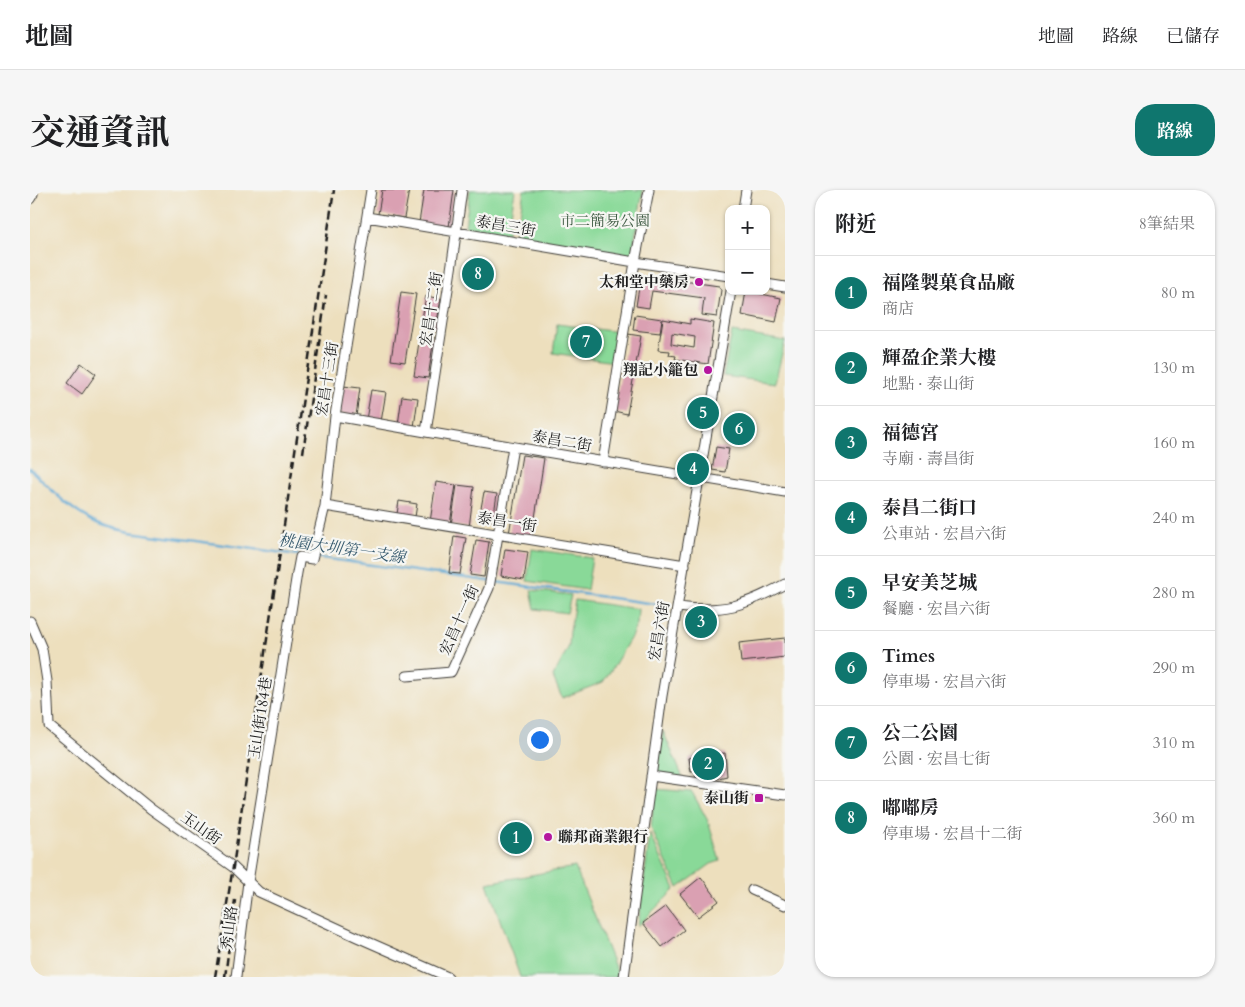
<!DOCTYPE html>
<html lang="zh-TW">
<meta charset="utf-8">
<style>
body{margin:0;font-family:Cardo,"Noto Serif TC",serif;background:#f6f6f6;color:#202124}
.controls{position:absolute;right:15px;top:15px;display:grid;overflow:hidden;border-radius:10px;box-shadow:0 1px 4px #0004}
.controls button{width:45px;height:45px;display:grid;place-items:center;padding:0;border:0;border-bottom:1px solid #e0e0e0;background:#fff;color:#202124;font:25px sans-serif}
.you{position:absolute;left:509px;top:549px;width:18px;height:18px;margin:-12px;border:4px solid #fff;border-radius:50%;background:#1a73e8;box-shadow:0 0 0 8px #1a73e833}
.badge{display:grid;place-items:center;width:32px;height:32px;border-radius:50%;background:#0f766e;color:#fff;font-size:16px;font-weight:700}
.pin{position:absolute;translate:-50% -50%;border:2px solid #fff;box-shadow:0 1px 5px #0006}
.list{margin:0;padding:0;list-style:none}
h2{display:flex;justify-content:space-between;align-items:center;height:65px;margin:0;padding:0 20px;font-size:21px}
h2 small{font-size:16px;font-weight:400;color:#757577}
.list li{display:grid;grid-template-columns:32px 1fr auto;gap:15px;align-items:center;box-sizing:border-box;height:75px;padding:0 20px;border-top:1px solid #e0e0e0}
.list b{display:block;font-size:19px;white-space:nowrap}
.list p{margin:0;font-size:16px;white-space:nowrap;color:#757577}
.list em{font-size:16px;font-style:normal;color:#757577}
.map{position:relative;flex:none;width:755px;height:787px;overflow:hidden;border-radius:20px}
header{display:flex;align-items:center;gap:30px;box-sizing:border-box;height:70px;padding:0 25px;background:#fff;border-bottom:1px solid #e0e0e0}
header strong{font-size:24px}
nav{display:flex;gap:28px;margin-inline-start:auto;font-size:18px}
.intro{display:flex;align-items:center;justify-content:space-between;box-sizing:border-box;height:120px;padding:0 30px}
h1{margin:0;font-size:35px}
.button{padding:12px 22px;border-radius:20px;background:#0f766e;color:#fff;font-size:18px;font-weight:700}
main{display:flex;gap:30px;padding:0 30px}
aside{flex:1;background:#fff;border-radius:20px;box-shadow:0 1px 4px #0004}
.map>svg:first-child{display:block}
</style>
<header>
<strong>地圖</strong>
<nav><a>地圖</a><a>路線</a><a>已儲存</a></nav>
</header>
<div class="intro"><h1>交通資訊</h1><a class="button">路線</a></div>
<main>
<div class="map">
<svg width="755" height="787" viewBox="0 0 755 787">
<rect width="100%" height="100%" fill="#f6f6f2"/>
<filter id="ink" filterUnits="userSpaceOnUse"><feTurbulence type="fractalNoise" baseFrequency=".02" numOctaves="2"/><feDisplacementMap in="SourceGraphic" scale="10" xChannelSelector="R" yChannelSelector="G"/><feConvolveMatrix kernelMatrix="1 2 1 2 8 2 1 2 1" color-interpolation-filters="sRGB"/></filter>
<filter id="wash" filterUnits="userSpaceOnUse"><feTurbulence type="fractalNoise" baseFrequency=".0096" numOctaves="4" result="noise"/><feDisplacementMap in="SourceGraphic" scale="20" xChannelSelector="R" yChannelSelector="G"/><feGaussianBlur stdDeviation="1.12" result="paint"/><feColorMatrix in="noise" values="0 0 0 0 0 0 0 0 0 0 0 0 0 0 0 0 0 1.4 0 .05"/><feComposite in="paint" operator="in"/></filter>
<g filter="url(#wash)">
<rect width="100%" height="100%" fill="#eddfbd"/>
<path fill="#89d998" stroke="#527a5a" d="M 440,0 L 485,0 L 478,43 L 435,36 Z
M 494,0 L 613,0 L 602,65 L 486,47 Z
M 527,134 L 589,142 L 584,172 L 523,163 Z
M 702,142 L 755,151 L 745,193 L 693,186 Z
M 502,359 L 562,368 L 557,400 L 497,391 Z
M 501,400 L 541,405 L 537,423 L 505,419 Z
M 545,410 L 608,419 L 607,434 L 601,447 L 582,479 L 573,492 L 532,508 L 523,487 L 539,456 L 540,441 Z
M 633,541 L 653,588 L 627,583 Z
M 625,599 L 662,602 L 678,631 L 690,671 L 681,674 L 648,698 L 621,638 Z
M 620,643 L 645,699 L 608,736 Z
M 545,677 L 589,787 L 490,787 L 457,693 Z"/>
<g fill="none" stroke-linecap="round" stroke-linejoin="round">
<path stroke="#59a5d2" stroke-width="2.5" d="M 0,279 C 19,297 38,319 63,331 C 75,337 87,339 100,342 L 268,365
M 284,367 L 640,416"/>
</g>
<g id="blocks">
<path fill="#daa0b2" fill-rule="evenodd" d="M 352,0 L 379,0 L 374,28 L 348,24 Z
M 394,0 L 424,0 L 419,37 L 389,33 Z
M 611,85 L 689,96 L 691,100 L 687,127 L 672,125 L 674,108 L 622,101 L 619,118 L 606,116 Z
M 716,101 L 751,108 L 746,132 L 712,125 Z
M 371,102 L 386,104 L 375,172 L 361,170 Z
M 396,106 L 411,109 L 406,138 L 391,135 Z
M 605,125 L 632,129 L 630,143 L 603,140 Z
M 633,129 L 660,134 L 660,129 L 684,133 L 678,174 L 645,169 L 646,166 L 639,165 L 640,161 L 628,160 ZM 642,143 L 665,147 L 664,158 L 641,154 Z
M 598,144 L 611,146 L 597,224 L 584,221 Z
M 390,145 L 404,147 L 398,188 L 384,186 Z
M 51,173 L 66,184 L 52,204 L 37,193 Z
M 313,196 L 330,198 L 326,226 L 310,224 Z
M 341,200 L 356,202 L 351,232 L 336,230 Z
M 372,206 L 388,208 L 384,237 L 368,235 Z
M 686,257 L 699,259 L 695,282 L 682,280 Z
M 492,265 L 514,268 L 502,348 L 479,344 Z
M 406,292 L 426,295 L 420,334 L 400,332 Z
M 427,295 L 444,297 L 439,338 L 421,335 Z
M 454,302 L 467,304 L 463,331 L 449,329 Z
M 369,311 L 387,314 L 385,327 L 367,324 Z
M 424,346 L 436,348 L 430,384 L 419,383 Z
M 446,350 L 459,352 L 454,387 L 440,385 Z
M 475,359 L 498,362 L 494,390 L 471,386 Z
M 666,428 L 678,430 L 677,436 L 665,434 Z
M 755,448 L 755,467 L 711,472 L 709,453 Z
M 695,563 L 697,586 L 680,590 L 666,591 L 666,581 L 661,582 L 659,568 Z
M 671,687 L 689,711 L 668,727 L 650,704 Z
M 636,716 L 654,740 L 632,757 L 613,733 Z"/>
</g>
</g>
<g filter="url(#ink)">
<use href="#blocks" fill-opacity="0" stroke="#3b3934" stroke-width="1"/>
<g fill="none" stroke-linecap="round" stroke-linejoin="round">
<g stroke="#3b3934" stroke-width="11">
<path id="minor" d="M 0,9 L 3,4 L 3,0
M 713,19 L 716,0
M 337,27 L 605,72 L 699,86
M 736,94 L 755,97
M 305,226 L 396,242 L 755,302
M 396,242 L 422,73 L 432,0
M 573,272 L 605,72 L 619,0
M 295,316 L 655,375
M 648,417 C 694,423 714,416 755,394
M 0,431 L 12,459 L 17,491 L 19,536 L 121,619 L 203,677 L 229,702 L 327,747 L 418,787
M 377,486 L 421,482 L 459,398 L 483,257
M 621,586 L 755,605
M 722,700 L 755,715
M 206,787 L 218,692 L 267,383 L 270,367 L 282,369 L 295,316 L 305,226 L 341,0
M 594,787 L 632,506 L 701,101"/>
</g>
<use href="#minor" stroke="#fff" stroke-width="9"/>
<path stroke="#1c1c1c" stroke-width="2.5" stroke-dasharray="8 4" stroke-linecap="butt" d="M 273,263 L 296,105
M 185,787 L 203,677 L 304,0
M 195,787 L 205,710"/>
</g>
</g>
<g fill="#b5179e" stroke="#f6f6f2" stroke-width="2">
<circle cx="669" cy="92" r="5"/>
<circle cx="678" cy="180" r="5"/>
<rect x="724" y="603" width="10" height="10" rx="2.5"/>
<circle cx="518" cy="647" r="5"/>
</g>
<g text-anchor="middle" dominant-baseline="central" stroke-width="4.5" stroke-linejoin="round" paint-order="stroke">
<g font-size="15" fill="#425e47" stroke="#f6f6f2">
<text x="575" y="31">市二簡易公園</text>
</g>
<g font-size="15" fill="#1c1c1c" stroke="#f6f6f2">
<text transform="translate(476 36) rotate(10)">泰昌三街</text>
<text transform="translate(401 119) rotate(-81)">宏昌十二街</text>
<text transform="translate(297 189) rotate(-81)">宏昌十三街</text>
<text transform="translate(532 251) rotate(10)">泰昌二街</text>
<text transform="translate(477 332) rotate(9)">泰昌一街</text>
<text transform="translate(429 430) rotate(-66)">宏昌十一街</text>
<text transform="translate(629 441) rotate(-80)">宏昌六街</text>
<text transform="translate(230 528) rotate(-81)">玉山街184巷</text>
<text transform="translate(171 638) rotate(35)">玉山街</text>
<text transform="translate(199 738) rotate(-83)">秀山路</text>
</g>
<g font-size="15" font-weight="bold" fill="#1c1c1c" stroke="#f6f6f2" text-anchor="end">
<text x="659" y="92">太和堂中藥房</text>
<text x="668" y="180">翔記小籠包</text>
<text x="719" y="608">泰山街</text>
<text x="528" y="647" text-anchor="start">聯邦商業銀行</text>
</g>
<g font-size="16" font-style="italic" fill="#375a6e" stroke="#f6f6f2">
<text transform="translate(312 359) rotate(8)">桃園大圳第一支線</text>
</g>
</g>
</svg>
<div class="controls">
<button>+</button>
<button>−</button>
</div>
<div class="you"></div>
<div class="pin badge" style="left:486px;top:648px">1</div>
<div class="pin badge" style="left:678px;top:574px">2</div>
<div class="pin badge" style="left:671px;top:432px">3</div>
<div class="pin badge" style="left:663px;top:279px">4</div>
<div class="pin badge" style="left:673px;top:223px">5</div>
<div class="pin badge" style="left:709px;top:239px">6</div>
<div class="pin badge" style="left:556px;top:152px">7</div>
<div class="pin badge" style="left:448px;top:84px">8</div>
</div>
<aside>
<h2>附近<small>8筆結果</small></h2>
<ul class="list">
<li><span class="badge">1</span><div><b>福隆製菓食品廠</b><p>商店</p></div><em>80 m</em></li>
<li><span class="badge">2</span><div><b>輝盈企業大樓</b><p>地點 · 泰山街</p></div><em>130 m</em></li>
<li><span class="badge">3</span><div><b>福德宮</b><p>寺廟 · 壽昌街</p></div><em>160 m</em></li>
<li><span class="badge">4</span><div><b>泰昌二街口</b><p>公車站 · 宏昌六街</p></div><em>240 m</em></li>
<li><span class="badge">5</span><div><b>早安美芝城</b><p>餐廳 · 宏昌六街</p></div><em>280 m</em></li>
<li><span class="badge">6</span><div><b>Times</b><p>停車場 · 宏昌六街</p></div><em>290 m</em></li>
<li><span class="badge">7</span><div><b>公二公園</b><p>公園 · 宏昌七街</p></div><em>310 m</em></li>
<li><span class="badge">8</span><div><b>嘟嘟房</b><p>停車場 · 宏昌十二街</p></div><em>360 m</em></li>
</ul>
</aside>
</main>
